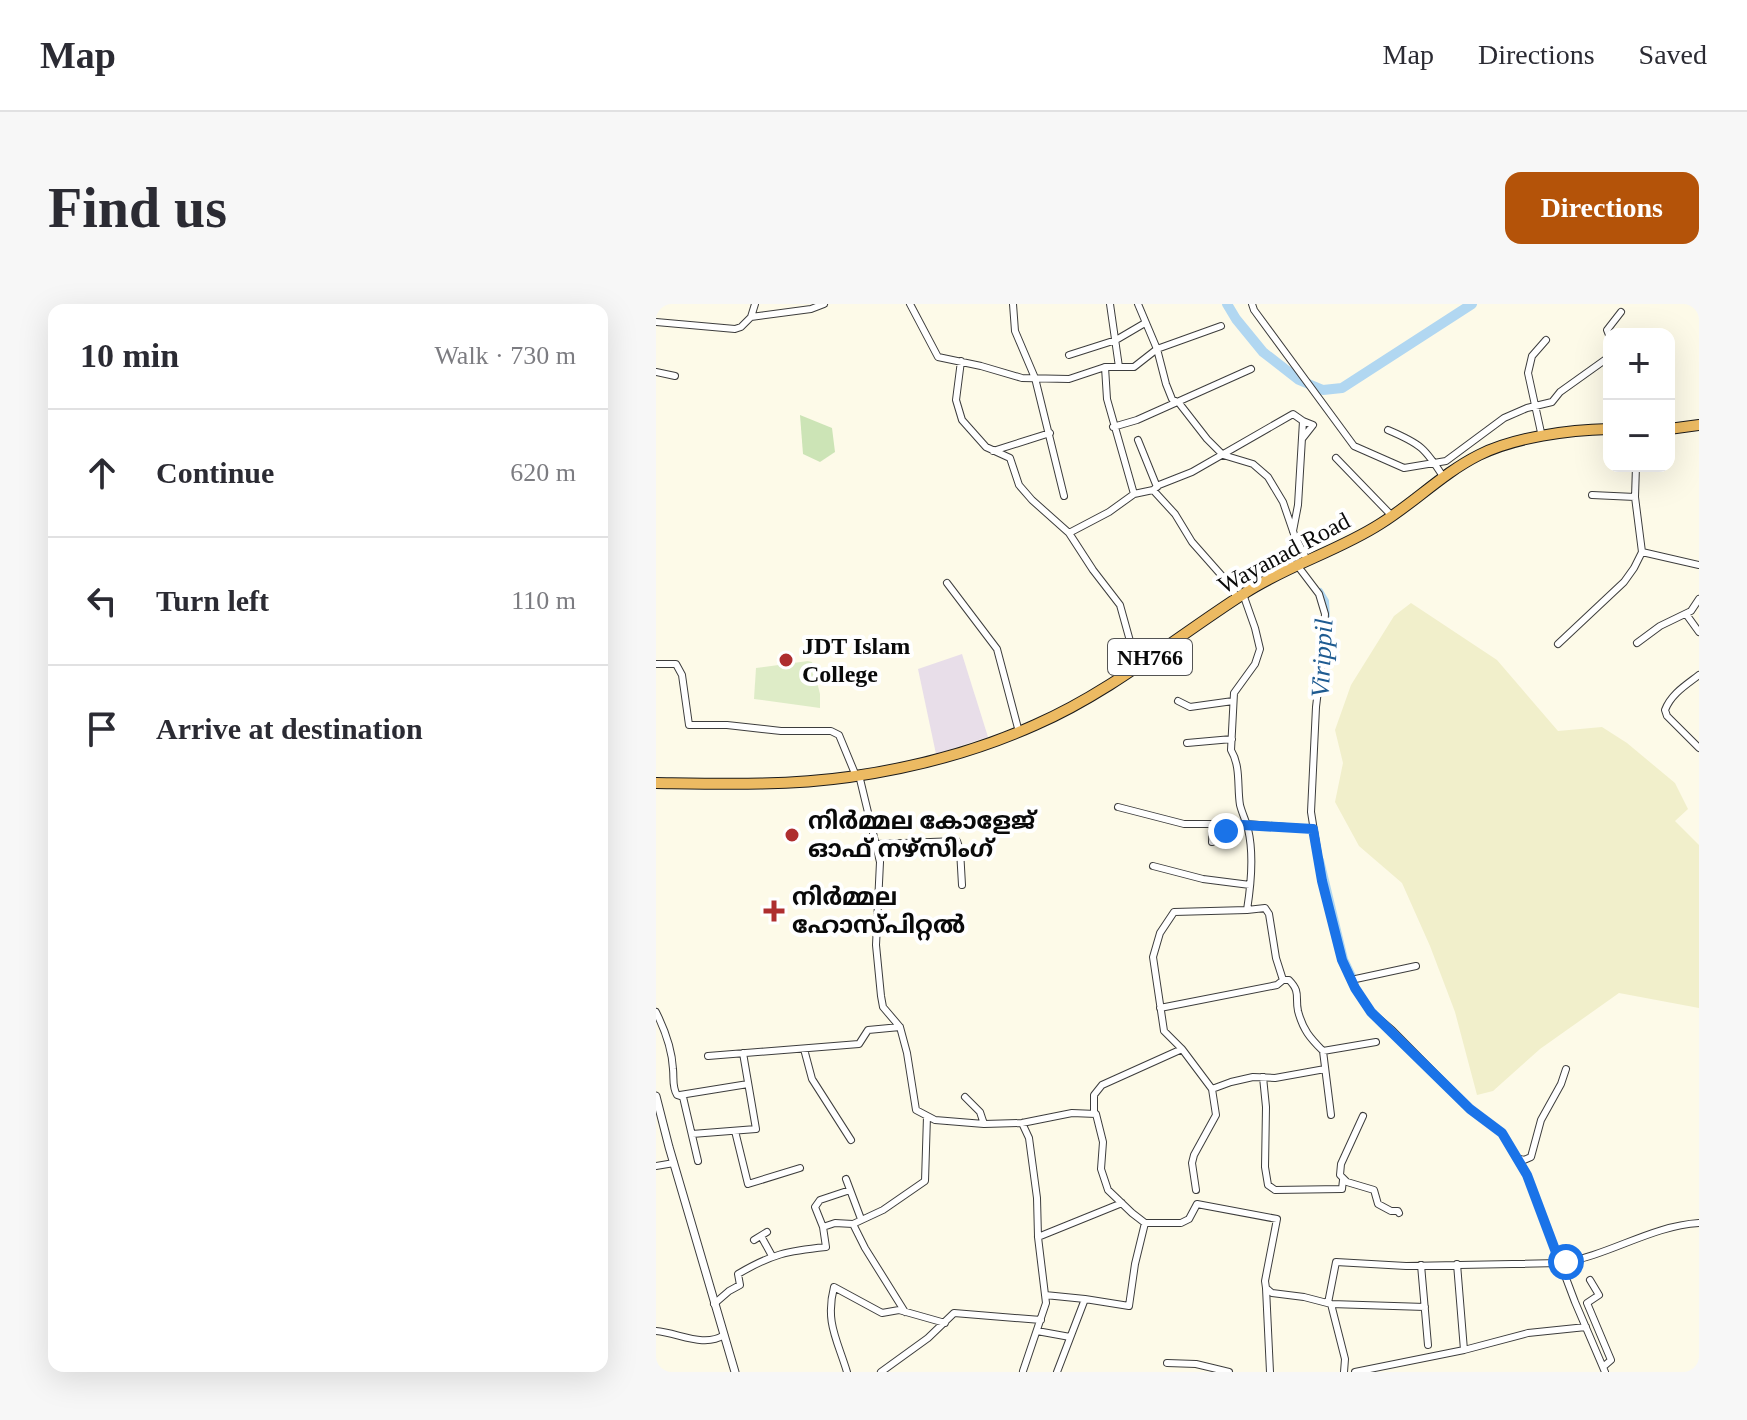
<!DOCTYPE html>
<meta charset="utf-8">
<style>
body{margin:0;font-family:"Times New Roman","Noto Sans Malayalam",serif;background:#f7f7f7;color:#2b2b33}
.controls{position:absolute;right:24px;top:24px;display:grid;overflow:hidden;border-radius:16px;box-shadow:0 8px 32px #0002}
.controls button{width:72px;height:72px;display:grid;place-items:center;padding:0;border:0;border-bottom:2px solid #e1e1e2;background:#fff;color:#2b2b33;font:40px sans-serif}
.stop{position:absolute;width:24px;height:24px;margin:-18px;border:6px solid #1a73e8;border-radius:50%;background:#fff}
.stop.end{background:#1a73e8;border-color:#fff;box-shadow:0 2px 8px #0008}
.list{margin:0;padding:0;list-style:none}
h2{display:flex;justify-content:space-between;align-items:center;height:104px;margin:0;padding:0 32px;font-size:34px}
h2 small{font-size:26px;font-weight:400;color:#7c7c81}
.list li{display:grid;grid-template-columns:52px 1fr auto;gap:24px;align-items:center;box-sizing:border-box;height:128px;padding:0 32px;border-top:2px solid #e1e1e2}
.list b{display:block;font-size:30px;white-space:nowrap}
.list em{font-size:26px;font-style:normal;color:#7c7c81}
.icon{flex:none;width:44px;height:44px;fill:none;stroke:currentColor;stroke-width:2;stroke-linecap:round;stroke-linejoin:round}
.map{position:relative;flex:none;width:1043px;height:1068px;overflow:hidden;border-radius:16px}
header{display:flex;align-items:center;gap:48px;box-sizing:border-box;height:112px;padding:0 40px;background:#fff;border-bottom:2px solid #e1e1e2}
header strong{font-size:38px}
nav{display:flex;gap:44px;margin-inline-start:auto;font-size:28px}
.intro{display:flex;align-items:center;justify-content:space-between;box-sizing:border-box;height:192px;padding:0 48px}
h1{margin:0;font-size:56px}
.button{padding:20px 36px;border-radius:16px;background:#b45309;color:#fff;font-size:28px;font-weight:700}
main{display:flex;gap:48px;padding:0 48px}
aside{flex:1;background:#fff;border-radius:16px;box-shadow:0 8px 32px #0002}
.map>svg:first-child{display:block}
</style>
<header>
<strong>Map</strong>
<nav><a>Map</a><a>Directions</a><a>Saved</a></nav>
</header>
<div class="intro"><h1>Find us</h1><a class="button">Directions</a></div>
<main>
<aside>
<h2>10 min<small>Walk · 730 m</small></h2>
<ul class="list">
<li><svg class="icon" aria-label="ahead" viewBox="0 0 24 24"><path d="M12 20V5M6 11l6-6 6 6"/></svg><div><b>Continue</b></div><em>620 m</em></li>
<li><svg class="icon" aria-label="left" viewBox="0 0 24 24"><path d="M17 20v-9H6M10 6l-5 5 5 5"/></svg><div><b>Turn left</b></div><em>110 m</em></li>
<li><svg class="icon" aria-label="arrive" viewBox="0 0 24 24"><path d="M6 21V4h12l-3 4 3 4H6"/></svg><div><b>Arrive at destination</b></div></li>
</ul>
</aside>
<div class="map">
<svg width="1043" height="1068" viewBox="0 0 1043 1068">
<rect width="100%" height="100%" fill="#fdfae8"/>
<path fill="#e8dee9" d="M 306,350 L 332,433 L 280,450 L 262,365 Z"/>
<path fill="#f1efcb" d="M 755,299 L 841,356 L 902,427 L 946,423 L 971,439 L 1019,479 L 1032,505 L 1019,517 L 1043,541 L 1043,704 L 963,689 L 884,745 L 837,787 L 821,791 L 799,708 L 774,642 L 746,579 L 703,542 L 679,498 L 687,459 L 679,426 L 695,381 L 738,312 Z"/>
<path fill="#cce4b6" d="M 144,111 L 176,124 L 179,148 L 164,158 L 147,150 Z"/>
<path fill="#deecc7" d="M 152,357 L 156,358 L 164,390 L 164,404 L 98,395 L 100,364 Z"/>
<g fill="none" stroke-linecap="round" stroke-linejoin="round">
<path stroke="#b1d7f1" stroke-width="6" d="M 637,233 L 645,252
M 664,287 L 670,297 L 671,314
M 665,556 L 689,655 L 697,672"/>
<path stroke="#b1d7f1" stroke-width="10" d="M 571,0 L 580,15 L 607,48 L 643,76 L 667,86 L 686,84 L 816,0"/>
<g stroke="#3d3d3d" stroke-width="8">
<path id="minor" d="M 99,0 L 95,13 L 155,5 L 168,0
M 254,0 L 282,53 L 325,62 L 366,74 L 413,75 L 449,63 L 478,63 L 501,45 L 565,22
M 357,0 L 359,27 L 379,74 L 408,192
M 454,0 L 463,63
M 482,0 L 501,45 L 510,80 L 516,95 L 523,99 L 551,135 L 567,151 L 597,160 L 612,173 L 627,198 L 638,230 L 651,256
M 596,0 L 598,6 L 698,142 L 748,164 L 790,157 L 848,114 L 871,104 L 896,98 L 904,88 L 953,53
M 0,18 L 79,25 L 85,23 L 95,13
M 953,31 L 951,26 L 965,8
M 413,51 L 460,36 L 489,19
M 305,57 L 300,96 L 306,116 L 330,143 L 354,154 L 363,181 L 376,196 L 413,229 L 437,266 L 464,301 L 474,337 L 490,356
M 449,63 L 451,95 L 478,190
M 0,68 L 19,72
M 457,123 L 481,116 L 595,65
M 732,126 C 765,140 769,144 788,174
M 886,133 L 872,69 L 876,52 L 890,36
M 646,135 L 657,121 L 647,117
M 482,136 L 501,183
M 337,147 L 394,129
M 680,154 L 736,212
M 497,186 L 519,210 L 536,238 L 574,281 L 581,294
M 936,191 L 979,193
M 413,229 L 453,208 L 478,190 L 497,186 L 503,181 L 536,168 L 637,110 L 647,117 L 642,201 L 637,227
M 986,248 L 1043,261
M 641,261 L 663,290 L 669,310 L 666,353 L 660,403 L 655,508 L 666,577 L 686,656 L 699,684 L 715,708 L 736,726 L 814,805 L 846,829 L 871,871 L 919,998 L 949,1068
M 291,279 L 341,345 L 363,428
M 1030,310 L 1043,328
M 981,339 L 1004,322 L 1035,307 L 1043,295
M 902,340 L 968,278 L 978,264 L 986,248 L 979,193 L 980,162
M 0,360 L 20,360 L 26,371 L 33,421 L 71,421 L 125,427 L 175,427 L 183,431 L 200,472
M 1043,371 C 1030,381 1015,390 1009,406 L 1011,412 L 1043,444
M 522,397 L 534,403 L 577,397
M 531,439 L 576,435
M 203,471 L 224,558 L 220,641 L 225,692 L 227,703 L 244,723 L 251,749 L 260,806 L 279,816 L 328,820 L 366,819 L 416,809 L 440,810 L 447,838 L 445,865 L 452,886 L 476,909 L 489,919 L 525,919 L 533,915 L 541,900 L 621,915 L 609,977 L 610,984 L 616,989 L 648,993 L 675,1000 L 689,1055 L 688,1068
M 462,503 L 528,520 L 590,520 L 657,525
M 556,538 L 557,520
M 221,540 L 301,537 L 304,546 L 306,581
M 497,562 L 547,575 L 594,581
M 627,676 L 633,676 C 645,688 639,693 642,707 C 647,726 654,734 667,747 L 675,811
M 695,676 L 760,662
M 504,704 L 621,681 L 627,676 L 620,654 L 613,610 L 609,604 L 591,606 C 595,581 598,550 592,525 C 590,517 586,509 584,501 C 581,483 585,463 575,446 L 578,389 L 599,360 L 604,345 L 599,324 L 587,290
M 0,708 C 9,726 16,745 17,765 C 18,775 16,783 21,791 L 27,793 L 42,857
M 148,745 L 156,775 L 195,836
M 667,747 L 720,738
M 52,752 L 203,740 L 212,726 L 244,723
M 607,773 L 610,803 L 609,863 L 612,881 L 619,886 L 686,885 L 687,876
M 556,785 L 575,778 L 597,773 L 619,774 L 669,765
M 24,791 L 92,780
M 309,793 L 324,808 L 328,820
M 438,810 L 438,791 L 446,781 L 526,745
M 707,812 L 685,860 L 684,871 L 691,878 L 718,886 L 722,900 L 735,907 L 742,907 L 743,909
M 366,819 L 373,834 L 381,894 L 382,933 L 390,999 L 367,1067
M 79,827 L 92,880 L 144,864
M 36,830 L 100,825 L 87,749
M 861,854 L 868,856 L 875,853 L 885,816 L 905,780 L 910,765
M 0,862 L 18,859
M 190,875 L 205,915
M 540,886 L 536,859 L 538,851 L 560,811 L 556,785 L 526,745 L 508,727 L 497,653 L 504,629 L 518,608 L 591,606
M 167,923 L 179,919 L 197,920
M 105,932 L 116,952
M 382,933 L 466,899
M 98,936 L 111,928
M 801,960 L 808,1046
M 765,961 L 772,1041
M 934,976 L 943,991 L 931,999 L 955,1056 L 947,1063
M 610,984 L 614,1068
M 389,991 L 429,995
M 672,999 L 680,958 L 750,962 L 904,959 C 953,952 994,922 1043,919
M 58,1000 L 73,987 L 84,981 L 82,970 C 116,950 131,947 170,943 L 167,923 L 159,903 L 164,896 L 194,886
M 675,1000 L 769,1003
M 249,1008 L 209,944 L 197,920 L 227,906 L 269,877 L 271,812
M 0,1027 C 23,1029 48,1044 68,1031
M 381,1027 L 414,1033
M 511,1059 L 540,1060 L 573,1068
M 191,1068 C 181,1035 169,1018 178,983 L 226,1009 L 243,1006 L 289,1019
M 225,1068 L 272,1034 L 298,1009 L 385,1016
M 401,1068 L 429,995 L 473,1002 L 479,960 L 489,919
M 699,1068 L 808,1046 L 872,1029 L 930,1023"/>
</g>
<g stroke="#3d3d3d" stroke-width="9">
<path id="tertiary" d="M 0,792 L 13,843 L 79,1068"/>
</g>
<g stroke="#1b1b1b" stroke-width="12">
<path id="trunk" d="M 1013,125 L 1043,121
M 0,479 C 64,480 130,482 193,473 C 257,464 321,447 379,421 C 455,388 520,333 589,289 C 632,261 682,247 724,220 C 758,199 787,169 823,151 C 859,133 913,126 953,125"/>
</g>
<use href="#minor" stroke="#fff" stroke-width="6"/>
<use href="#tertiary" stroke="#fff" stroke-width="7"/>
<use href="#trunk" stroke="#ecba62" stroke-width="10"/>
</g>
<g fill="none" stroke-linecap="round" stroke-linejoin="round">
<path stroke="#1a73e8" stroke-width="10" d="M 570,527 L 570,520 L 657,525 L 666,577 L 686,656 L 699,684 L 715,708 L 814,805 L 846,829 L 871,871 L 904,959 L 910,958"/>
</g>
<g fill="#ae2e2f" stroke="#fff" stroke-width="3">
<circle cx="130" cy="356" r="8"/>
<circle cx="136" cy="531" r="8"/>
<path d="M114 595h8v8h8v8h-8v8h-8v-8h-8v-8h8z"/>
</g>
<g text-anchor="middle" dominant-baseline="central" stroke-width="8" stroke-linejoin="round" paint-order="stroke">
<rect fill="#fff" stroke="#545454" stroke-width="2" x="452" y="335" width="84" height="36" rx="6"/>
<g font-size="22" font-weight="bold" fill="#0a0a0a">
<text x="494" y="353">NH766</text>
</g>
<g font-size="24" fill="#0a0a0a" stroke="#fff">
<text transform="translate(628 249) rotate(-28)">Wayanad Road</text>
</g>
<g font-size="24" font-weight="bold" fill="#0a0a0a" stroke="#fff" text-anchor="start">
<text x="146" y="342">JDT Islam<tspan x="146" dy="28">College</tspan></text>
<text x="152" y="517">നിർമ്മല കോളേജ്<tspan x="152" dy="28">ഓഫ് നഴ്സിംഗ്</tspan></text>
<text x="136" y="593">നിർമ്മല<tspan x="136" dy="28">ഹോസ്പിറ്റൽ</tspan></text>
</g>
<g font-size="26" font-style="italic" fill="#1e5b91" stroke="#fff">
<text transform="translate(666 354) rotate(-87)">Virippil</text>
</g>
</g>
</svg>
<div class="controls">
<button>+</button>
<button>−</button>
</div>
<div class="stop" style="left:910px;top:958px"></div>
<div class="stop end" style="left:570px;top:527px"></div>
</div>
</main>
